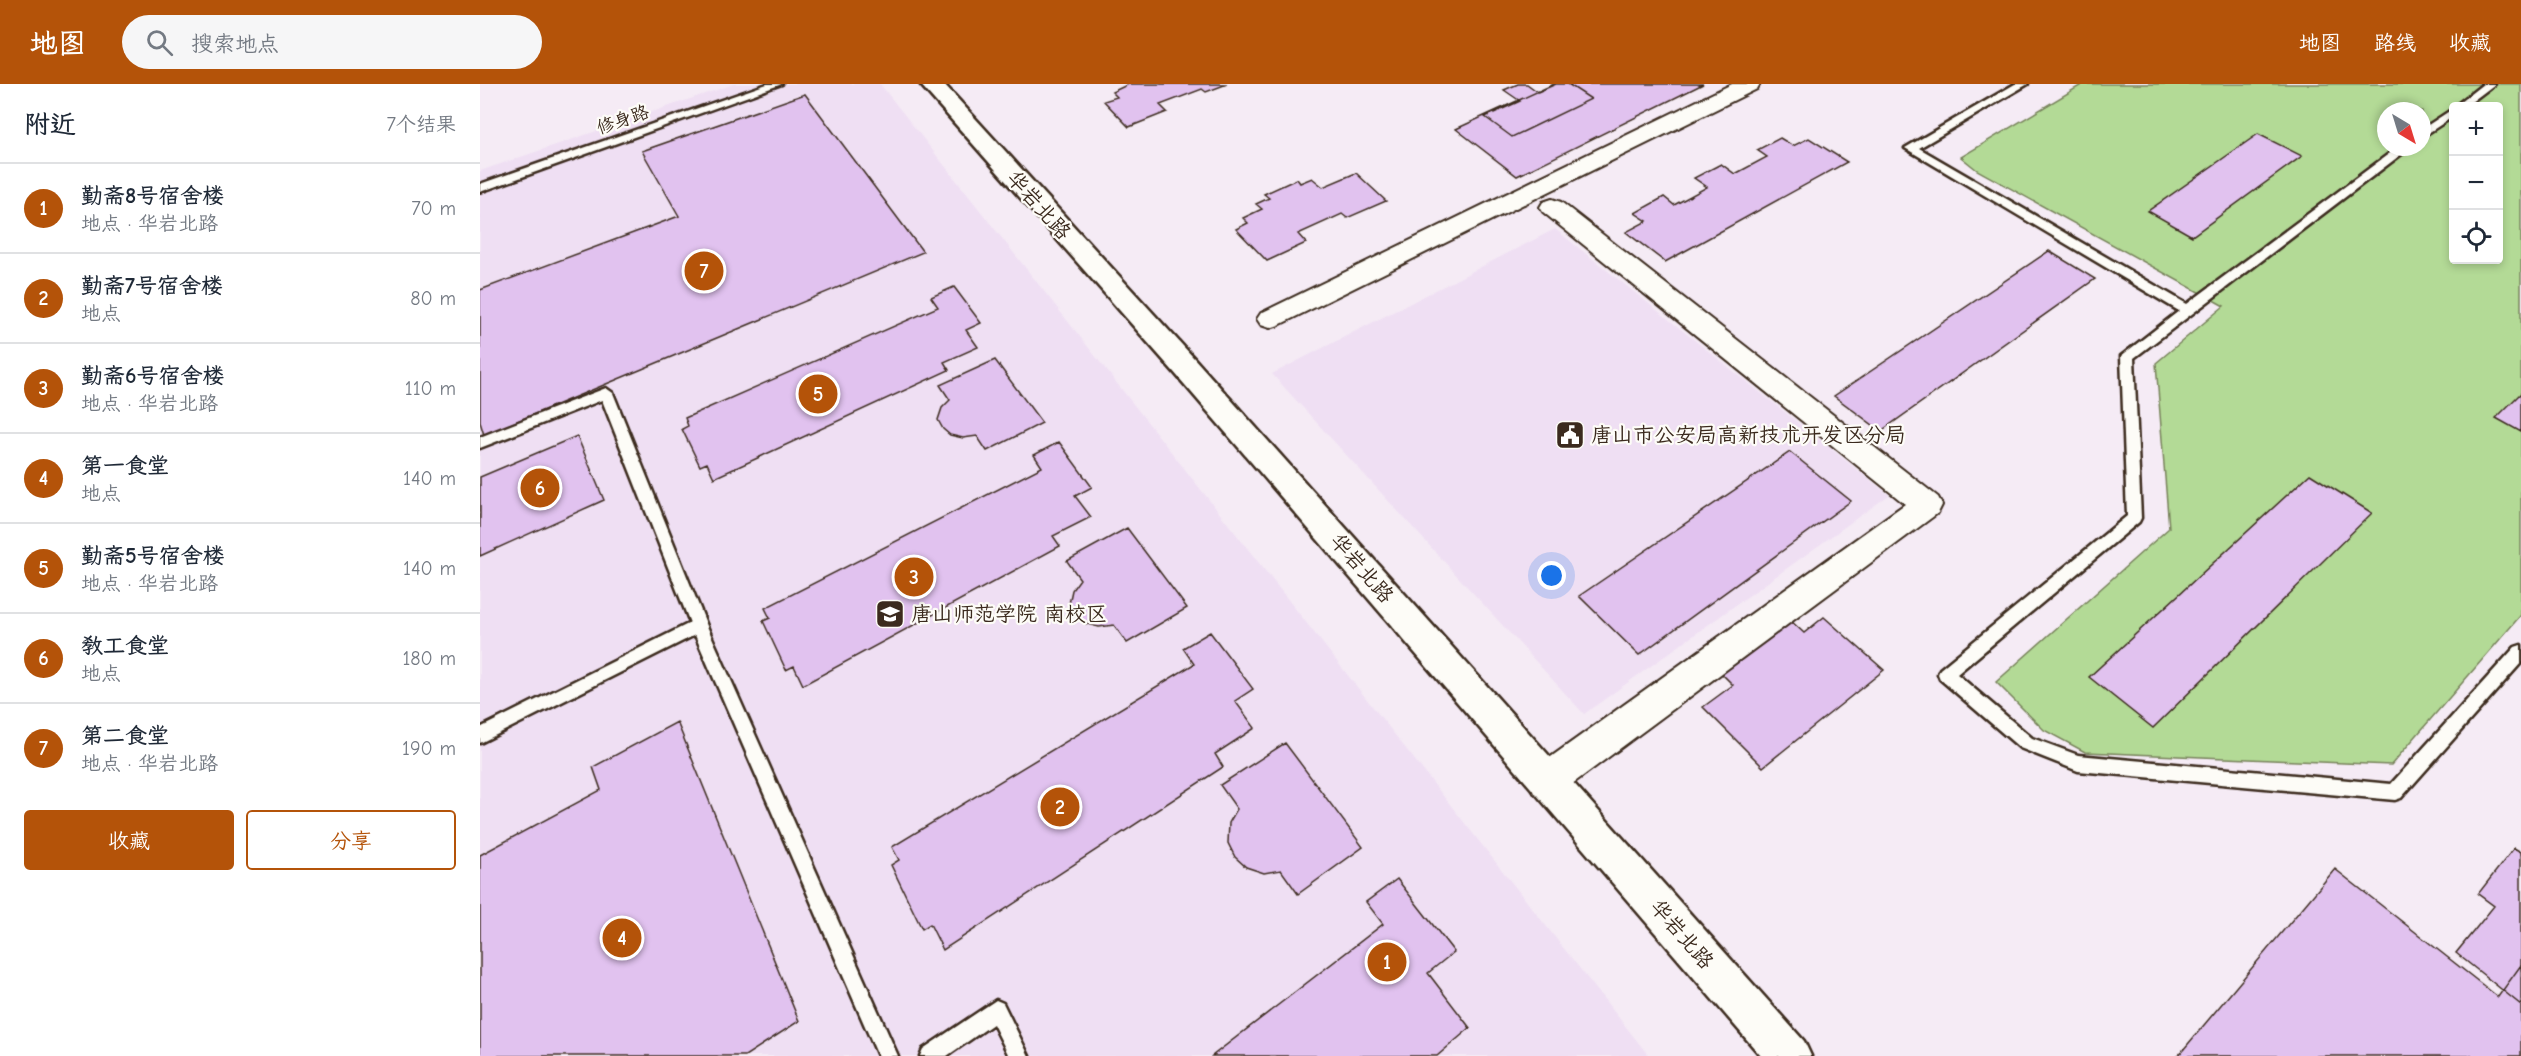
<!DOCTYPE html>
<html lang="zh">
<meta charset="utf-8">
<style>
body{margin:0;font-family:"Comic Neue","LXGW WenKai TC",sans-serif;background:#f6f6f7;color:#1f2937}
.controls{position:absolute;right:18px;top:18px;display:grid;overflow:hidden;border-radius:6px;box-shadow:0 3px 9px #0003}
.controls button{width:54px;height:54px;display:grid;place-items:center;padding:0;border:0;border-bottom:2px solid #e0e1e3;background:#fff;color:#1f2937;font:30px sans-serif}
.compass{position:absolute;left:1897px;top:18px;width:54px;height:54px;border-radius:50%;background:#fff;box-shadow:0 3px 9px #0003;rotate:142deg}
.you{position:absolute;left:1072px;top:492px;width:21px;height:21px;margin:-15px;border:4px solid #fff;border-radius:50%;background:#1a73e8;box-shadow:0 0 0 9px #1a73e833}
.badge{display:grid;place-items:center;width:39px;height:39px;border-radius:50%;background:#b45309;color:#fff;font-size:20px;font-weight:700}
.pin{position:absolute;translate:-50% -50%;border:3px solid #fff;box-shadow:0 2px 6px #0006}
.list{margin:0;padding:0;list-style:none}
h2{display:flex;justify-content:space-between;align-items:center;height:78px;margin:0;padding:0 24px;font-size:26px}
h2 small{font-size:20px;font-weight:400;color:#747a83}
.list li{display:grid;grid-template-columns:39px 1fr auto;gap:18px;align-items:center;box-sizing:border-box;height:90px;padding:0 24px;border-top:2px solid #e0e1e3}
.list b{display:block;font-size:22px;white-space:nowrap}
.list p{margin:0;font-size:20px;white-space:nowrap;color:#747a83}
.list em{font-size:20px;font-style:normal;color:#747a83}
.actions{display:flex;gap:12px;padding:18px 24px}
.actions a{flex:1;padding:14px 0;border:2px solid #b45309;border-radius:6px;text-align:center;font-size:21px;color:#b45309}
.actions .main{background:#b45309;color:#fff}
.icon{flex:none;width:33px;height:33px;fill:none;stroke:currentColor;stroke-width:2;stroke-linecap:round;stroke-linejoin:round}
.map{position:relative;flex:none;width:2041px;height:972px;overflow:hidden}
header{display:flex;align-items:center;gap:36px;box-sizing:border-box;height:84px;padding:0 30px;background:#b45309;color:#fff}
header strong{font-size:28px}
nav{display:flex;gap:33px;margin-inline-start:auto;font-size:21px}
.search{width:420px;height:54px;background:#f6f6f7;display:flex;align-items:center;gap:15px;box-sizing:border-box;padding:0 21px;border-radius:33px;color:#747a83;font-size:22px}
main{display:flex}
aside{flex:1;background:#fff}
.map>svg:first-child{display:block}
</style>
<header>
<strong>地图</strong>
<div class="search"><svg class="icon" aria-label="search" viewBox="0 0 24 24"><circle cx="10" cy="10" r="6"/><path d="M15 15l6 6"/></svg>搜索地点</div>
<nav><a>地图</a><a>路线</a><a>收藏</a></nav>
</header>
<main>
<aside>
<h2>附近<small>7个结果</small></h2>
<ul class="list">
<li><span class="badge">1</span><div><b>勤斋8号宿舍楼</b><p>地点 · 华岩北路</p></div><em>70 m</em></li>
<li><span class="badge">2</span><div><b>勤斋7号宿舍楼</b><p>地点</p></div><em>80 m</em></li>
<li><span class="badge">3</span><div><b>勤斋6号宿舍楼</b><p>地点 · 华岩北路</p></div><em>110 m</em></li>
<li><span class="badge">4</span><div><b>第一食堂</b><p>地点</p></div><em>140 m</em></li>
<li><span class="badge">5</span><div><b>勤斋5号宿舍楼</b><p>地点 · 华岩北路</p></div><em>140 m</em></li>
<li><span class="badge">6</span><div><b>教工食堂</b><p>地点</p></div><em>180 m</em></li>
<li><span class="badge">7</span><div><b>第二食堂</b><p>地点 · 华岩北路</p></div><em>190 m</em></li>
</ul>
<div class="actions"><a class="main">收藏</a><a>分享</a></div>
</aside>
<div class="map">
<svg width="2041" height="972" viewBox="0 0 2041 972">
<rect width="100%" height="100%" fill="#f5ebf5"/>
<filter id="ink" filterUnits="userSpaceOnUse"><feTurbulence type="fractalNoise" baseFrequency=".0167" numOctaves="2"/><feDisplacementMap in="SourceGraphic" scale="12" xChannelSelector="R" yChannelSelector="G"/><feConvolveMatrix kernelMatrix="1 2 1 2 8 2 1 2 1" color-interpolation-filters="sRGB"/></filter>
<g filter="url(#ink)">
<path fill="#efdff3" d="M 254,0 L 400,0 L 1169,972 L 0,972 L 0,87 Z
M 1075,145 L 1409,411 L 1104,630 L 792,290 Z"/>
<path fill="#b3da96" stroke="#77825a" stroke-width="1.5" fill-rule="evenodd" d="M 1603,0 L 2041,0 L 2041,531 L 1911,681 L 1605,668 L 1564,646 L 1516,598 L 1689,444 L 1676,279 L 1744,222 L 1497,86 L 1481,73 ZM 1974,22 L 2018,22 L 2018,176 L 1974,176 ZM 1906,27 L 1942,27 L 1942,63 L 1906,63 Z"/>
<path fill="#e1c2ef" stroke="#3b2a1e" stroke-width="1.5" d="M 649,0 L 747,0 L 726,8 L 722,5 L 680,21 L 687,28 L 649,43 L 624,17 L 637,13 L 632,8 Z
M 1038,0 L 1047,0 L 1058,8 L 1076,0 L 1088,0 L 1111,15 L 1032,53 L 1005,33 L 1040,17 L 1024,6 Z
M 1074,0 L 1223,0 L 1037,92 L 976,45 Z
M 325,10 L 443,168 L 4,351 L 0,338 L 0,206 L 199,132 L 162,67 Z
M 1778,50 L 1822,72 L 1712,152 L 1668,127 Z
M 1300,54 L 1313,62 L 1329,54 L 1367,78 L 1185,178 L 1146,148 L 1167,137 L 1155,129 L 1184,113 L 1194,121 L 1227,103 L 1214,94 L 1241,80 L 1255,90 L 1287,73 L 1277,66 Z
M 876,89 L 906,117 L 867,134 L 862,130 L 818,150 L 826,159 L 787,177 L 756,145 L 768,139 L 763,134 L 782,125 L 776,120 L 789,114 L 784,110 L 817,95 L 820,99 L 832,94 L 843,103 Z
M 1569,167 L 1615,195 L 1401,347 L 1354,312 Z
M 474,203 L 501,239 L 486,246 L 498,263 L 464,278 L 469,286 L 234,394 L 227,379 L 220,382 L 202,345 L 208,342 L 205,334 L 458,223 L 451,213 Z
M 515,276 L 562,339 L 507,367 L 497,352 L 483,354 L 470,351 L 463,345 L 458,336 L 462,324 L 470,316 L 460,301 Z
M 2041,309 L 2041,348 L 2016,334 Z
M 97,352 L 124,416 L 0,472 L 0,393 Z
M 579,358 L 612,403 L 595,412 L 611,433 L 573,452 L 580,462 L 323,601 L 314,582 L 306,586 L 283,537 L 290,534 L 285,524 L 562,383 L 554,371 Z
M 1310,368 L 1371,417 L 1159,571 L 1099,512 Z
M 1830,390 L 1892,429 L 1673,644 L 1609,593 Z
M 647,444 L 707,524 L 647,559 L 634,541 L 619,543 L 604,539 L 595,531 L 589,520 L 592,506 L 600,495 L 587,477 Z
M 1344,533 L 1404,586 L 1283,683 L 1223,623 L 1253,601 L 1241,589 L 1311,537 L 1324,549 Z
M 730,548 L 773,605 L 755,617 L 775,644 L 735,670 L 743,683 L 463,866 L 450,840 L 442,845 L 411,781 L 419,776 L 412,763 L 714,580 L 703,564 Z
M 197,638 L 319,937 L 265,972 L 0,972 L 0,771 L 121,706 L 113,683 Z
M 805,659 L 883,763 L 818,810 L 801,786 L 784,789 L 766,783 L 755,773 L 748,759 L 749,739 L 757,725 L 740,701 Z
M 2034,764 L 2041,768 L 2041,921 L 1976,869 L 2014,822 L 1998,810 Z
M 1855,785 L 2018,913 L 2041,881 L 2041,972 L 1698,972 Z
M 917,795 L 974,868 L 948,889 L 990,944 L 957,972 L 732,972 L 903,840 L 886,818 Z"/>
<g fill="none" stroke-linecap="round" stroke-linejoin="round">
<g stroke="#3b2a1e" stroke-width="5">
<path id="lane" d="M 287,0 L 302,0 L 0,108 L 0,100 Z
M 1535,0 L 1548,0 L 1439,64 L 1707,220 L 1918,63 L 1931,63 L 1654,274 L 1661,434 L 1659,438 L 1477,590 L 1552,654 L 1598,671 L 1911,700 L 2035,563 L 2041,561 L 2041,579 L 1921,714 L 1915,716 L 1598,687 L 1540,664 L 1460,595 L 1458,590 L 1460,585 L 1647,432 L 1641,272 L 1699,227 L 1425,64 Z
M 2003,0 L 2015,0 L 1986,22 L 1975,22 Z
M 1974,24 L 1974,32 L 1942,53 L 1942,45 Z
M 126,304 L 133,309 L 227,542 L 418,972 L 398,972 L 215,551 L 0,659 L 0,644 L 210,539 L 122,316 L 0,364 L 0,353 Z
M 516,916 L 523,919 L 549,972 L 529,972 L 513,940 L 467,972 L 440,972 L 443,965 Z"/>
</g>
<g stroke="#3b2a1e" stroke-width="4">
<path id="street" d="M 1252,0 L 1280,0 L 1277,5 L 799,241 L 790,244 L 781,241 L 777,235 L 781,229 Z
M 1072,115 L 1081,118 L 1458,413 L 1462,421 L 1458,429 L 1080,709 L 1067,714 L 1054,709 L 1049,697 L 1054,685 L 1425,420 L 1063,128 L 1060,123 L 1063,118 Z"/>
</g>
<g stroke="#3b2a1e" stroke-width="5">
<path id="secondary" d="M 440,0 L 464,0 L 713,273 L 1324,957 L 1331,972 L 1281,972 L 693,287 Z"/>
</g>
<use href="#lane" fill="#fdfcf7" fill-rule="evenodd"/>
<use href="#street" fill="#fdfcf7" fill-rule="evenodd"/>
<use href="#secondary" fill="#fdfcf7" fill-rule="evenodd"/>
</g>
</g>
<defs>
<g id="civic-square" transform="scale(1.5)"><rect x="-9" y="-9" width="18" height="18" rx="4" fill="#3b2a1e" stroke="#fdfcf7"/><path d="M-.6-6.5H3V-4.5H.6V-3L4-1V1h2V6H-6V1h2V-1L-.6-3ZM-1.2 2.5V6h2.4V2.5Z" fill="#fff"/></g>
<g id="university-square" transform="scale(1.5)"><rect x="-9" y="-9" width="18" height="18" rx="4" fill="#3b2a1e" stroke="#fdfcf7"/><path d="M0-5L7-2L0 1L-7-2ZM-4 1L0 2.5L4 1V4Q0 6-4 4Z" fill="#fff"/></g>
</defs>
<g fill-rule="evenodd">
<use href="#civic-square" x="1090" y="351"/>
<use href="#university-square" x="410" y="530"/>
</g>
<g text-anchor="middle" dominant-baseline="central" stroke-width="4.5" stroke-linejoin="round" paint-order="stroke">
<g font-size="18" fill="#3b2a1e" stroke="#fdfcf7">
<text transform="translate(143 36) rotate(-19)">修身路</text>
</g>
<g font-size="21" fill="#3b2a1e" stroke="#fdfcf7">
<text transform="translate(559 121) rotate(48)">华岩北路</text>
<text transform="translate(882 484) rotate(49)">华岩北路</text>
<text transform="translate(1202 850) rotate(49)">华岩北路</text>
</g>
<g font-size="21" fill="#3b2a1e" stroke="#fdfcf7" text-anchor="start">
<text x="1111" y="351">唐山市公安局高新技术开发区分局</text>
<text x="431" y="530">唐山师范学院 南校区</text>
</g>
</g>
</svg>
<div class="controls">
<button>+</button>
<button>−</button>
<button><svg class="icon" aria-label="locate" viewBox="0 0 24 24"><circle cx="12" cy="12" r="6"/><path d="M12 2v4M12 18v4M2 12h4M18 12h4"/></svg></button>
</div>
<svg class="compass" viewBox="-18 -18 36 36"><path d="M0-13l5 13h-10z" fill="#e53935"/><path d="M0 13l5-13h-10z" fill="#747a83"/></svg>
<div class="you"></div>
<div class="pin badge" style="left:907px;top:878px">1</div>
<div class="pin badge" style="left:580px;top:723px">2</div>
<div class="pin badge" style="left:434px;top:493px">3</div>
<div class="pin badge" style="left:142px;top:854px">4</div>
<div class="pin badge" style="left:338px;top:310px">5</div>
<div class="pin badge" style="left:60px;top:404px">6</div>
<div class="pin badge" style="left:224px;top:187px">7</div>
</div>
</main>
